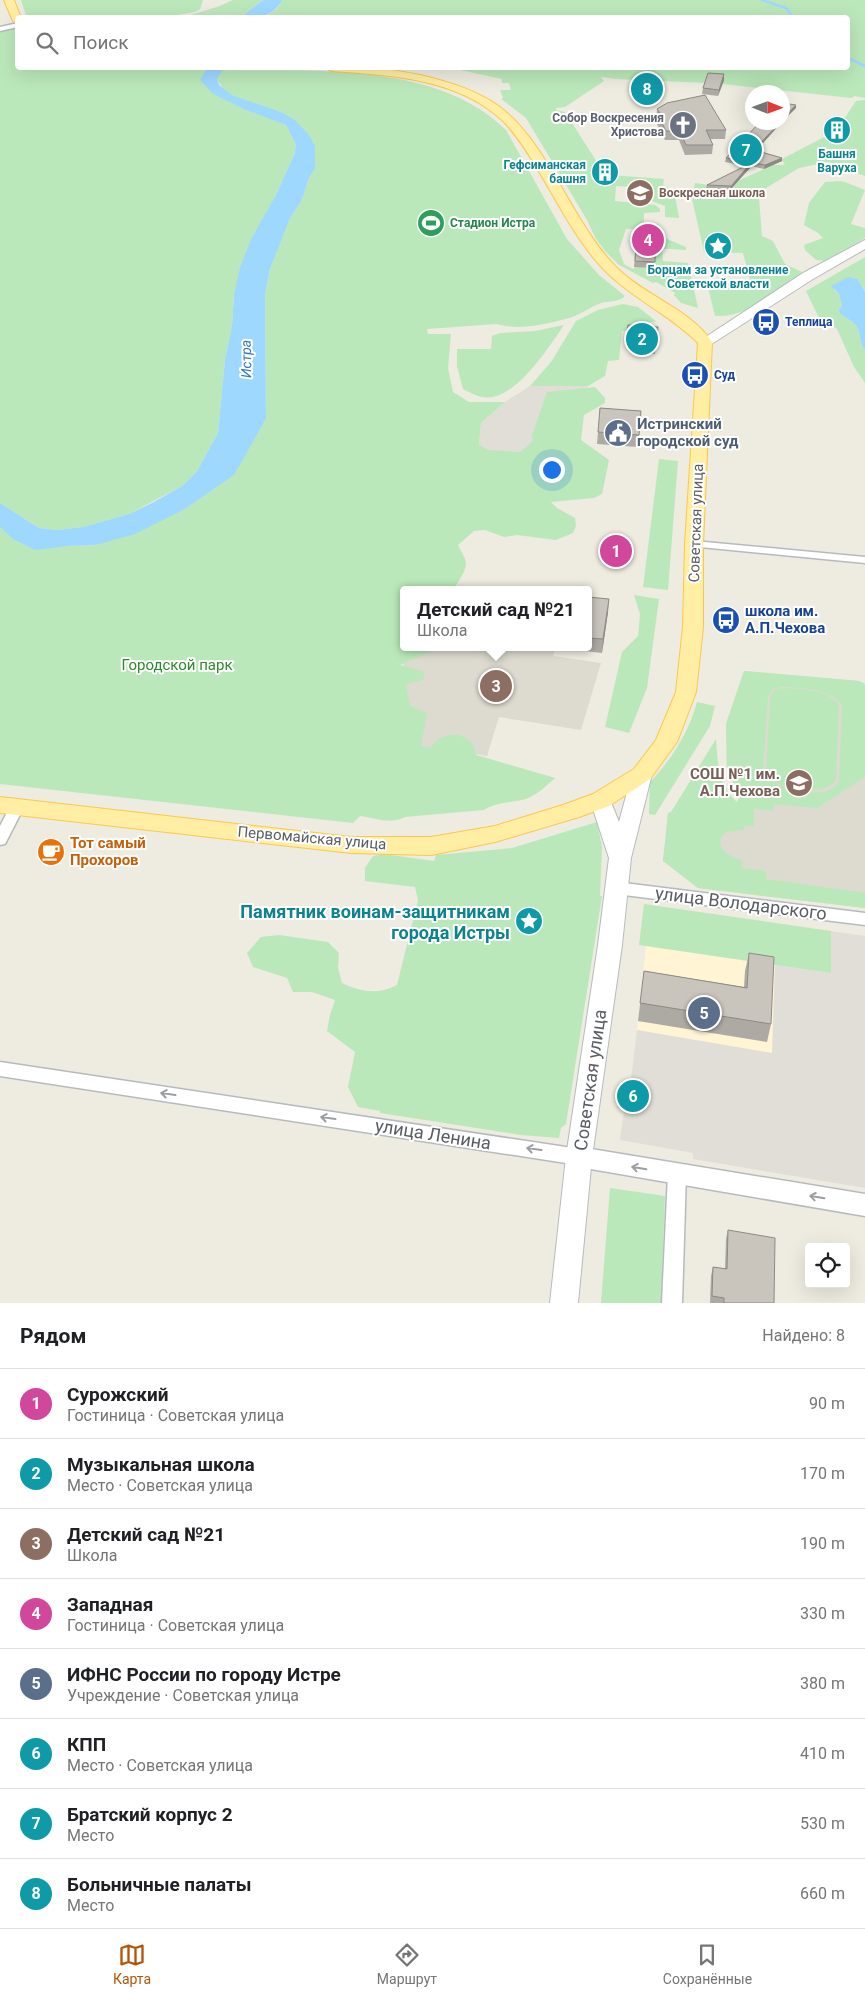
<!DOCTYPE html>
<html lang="ru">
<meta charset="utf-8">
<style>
body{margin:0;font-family:Roboto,sans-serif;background:#f6f6f6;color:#202124}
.controls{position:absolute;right:15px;bottom:15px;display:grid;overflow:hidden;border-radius:5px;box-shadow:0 5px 20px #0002}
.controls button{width:45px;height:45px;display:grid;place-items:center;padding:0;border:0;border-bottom:1px solid #e0e0e0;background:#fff;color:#202124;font:25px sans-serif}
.compass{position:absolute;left:745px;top:85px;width:45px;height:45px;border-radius:50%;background:#fff;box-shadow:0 5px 20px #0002;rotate:91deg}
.you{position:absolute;left:551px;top:469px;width:18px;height:18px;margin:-12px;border:4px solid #fff;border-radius:50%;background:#1a73e8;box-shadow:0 0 0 8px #1a73e833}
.badge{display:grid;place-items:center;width:32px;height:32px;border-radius:50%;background:#b45309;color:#fff;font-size:16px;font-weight:700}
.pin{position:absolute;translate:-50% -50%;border:2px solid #fff;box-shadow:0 1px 5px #0006}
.popup{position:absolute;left:400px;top:586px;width:192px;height:65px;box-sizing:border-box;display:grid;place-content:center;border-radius:5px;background:#fff;filter:drop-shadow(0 1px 4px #0005);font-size:16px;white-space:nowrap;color:#757577}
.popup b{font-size:19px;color:#202124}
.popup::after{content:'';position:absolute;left:50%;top:100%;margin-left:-10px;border:10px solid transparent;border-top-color:#fff}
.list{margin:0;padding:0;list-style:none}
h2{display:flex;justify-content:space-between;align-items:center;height:65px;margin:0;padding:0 20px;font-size:21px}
h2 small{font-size:16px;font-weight:400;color:#757577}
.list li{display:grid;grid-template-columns:32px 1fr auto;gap:15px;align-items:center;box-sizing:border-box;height:70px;padding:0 20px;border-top:1px solid #e0e0e0}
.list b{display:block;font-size:19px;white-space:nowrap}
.list p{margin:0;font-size:16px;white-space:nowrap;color:#757577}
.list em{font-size:16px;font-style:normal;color:#757577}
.icon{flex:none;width:28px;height:28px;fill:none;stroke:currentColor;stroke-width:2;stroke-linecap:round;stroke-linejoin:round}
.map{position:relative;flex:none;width:865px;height:1303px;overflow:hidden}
.search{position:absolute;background:#fff;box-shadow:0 5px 20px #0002;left:15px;right:15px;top:15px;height:55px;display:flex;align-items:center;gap:12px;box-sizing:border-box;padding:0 18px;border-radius:5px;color:#757577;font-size:19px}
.sheet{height:625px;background:#fff}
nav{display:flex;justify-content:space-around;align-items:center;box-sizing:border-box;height:70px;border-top:1px solid #e0e0e0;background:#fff;font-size:14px;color:#757577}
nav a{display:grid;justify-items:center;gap:2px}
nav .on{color:#b45309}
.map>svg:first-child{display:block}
</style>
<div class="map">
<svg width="865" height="1303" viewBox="0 0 865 1303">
<rect width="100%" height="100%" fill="#eeebe0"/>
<path fill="#fff4d4" d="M 646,946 L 775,965 L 772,1053 L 637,1030 Z"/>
<path fill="#e1ded8" d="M 530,386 L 588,386 L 581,408 L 499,468 L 479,445 L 481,423 L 505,402 Z
M 831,931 L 865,936 L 865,1188 L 693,1159 L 693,1153 L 620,1140 L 627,1088 L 630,1088 L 637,1030 L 772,1053 L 775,965 L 831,973 Z"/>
<path fill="#dddacf" d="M 408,647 L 555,647 L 553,656 L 601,663 L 581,730 L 499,717 L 487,756 L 421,746 L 392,709 Z
M 744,671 L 859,681 L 865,684 L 865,908 L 698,888 L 663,861 L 668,813 L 687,806 L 737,803 L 740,796 L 727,770 L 726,724 Z"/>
<path fill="#bbe8ba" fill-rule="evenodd" d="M 21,0 L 203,0 L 200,9 L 195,12 L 161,18 L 27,18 Z
M 233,0 L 263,0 L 241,17 L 180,18 L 217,7 Z
M 283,0 L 865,0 L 865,176 L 849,171 L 838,164 L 827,162 L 799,168 L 761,191 L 759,198 L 762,236 L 773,241 L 785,264 L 802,272 C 784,289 758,308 734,314 C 728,316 721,316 715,316 L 707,283 L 751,283 L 743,253 L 704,252 L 692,199 L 695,183 L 716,186 L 716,188 L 726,191 L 734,186 L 731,184 L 773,165 L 783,165 L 785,163 L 780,160 L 834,132 L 843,132 L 844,130 L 838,128 L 856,101 L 865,100 L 865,98 L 855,96 L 851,98 L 723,84 L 723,80 L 706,83 L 616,79 L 601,77 L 604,81 L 565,107 L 556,108 L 556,110 L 565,112 L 602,170 L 597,170 L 600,171 L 598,173 L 600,175 L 611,175 L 664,179 L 663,185 L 674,190 L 679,218 L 665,217 L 665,206 L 649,200 L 649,188 L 616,186 L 615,201 L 655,205 L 660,209 L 660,212 L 644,213 L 644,223 L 659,224 L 659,229 L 626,229 L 619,250 L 624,264 L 633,269 L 655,250 L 662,250 L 663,261 L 688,263 L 698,308 L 681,303 L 674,295 L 675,293 L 656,282 L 653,283 L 619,265 L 606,252 L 596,239 L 587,220 L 526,118 L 501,99 L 503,98 L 500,90 L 511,90 L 509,83 L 502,83 L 502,79 L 451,68 L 848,68 L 848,18 L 264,18 L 277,8 Z
M 4,28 L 13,28 L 17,32 L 18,68 L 206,69 L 201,80 L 234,104 L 286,125 L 296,145 L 294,155 L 275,197 L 234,294 L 232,326 L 225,359 L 218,433 L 197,471 L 182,486 L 129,514 L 83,527 L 57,530 L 39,528 L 0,503 L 0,29 Z
M 222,70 C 314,72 435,61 506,130 L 567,239 L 599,275 L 625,296 C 620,302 609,301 601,303 C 590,307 580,315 569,318 C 547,324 519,331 497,324 L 427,329 L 428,334 L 451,334 L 448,368 L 453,392 L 469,402 L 505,402 L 481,423 L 479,445 L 489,450 L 520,452 L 533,441 L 532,435 L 547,392 L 595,387 L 605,398 L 605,403 L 584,415 L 581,440 L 609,460 L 602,494 L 594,498 L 551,502 L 557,508 L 575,518 L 576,526 L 573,533 L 556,540 L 517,535 L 504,537 L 485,530 L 474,531 L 458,545 C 460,550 463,554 465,559 C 469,569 458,581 454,589 L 404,590 L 404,647 L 441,647 L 400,665 L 425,672 L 423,680 L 406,684 L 410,706 L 427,713 L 421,746 L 431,747 C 443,729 473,730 476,755 L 555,778 C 546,786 534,798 522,800 C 508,803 497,802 484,810 L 405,817 C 390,825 376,818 360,816 L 353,823 L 0,784 L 0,527 L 68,546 L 96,545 L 185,509 L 233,475 L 266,419 L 265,295 L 270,269 L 290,218 L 302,200 L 309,178 L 315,169 L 281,112 C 261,106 226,100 217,79 Z
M 840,181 C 850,183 856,187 865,190 L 851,224 L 865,228 L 865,238 L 826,261 L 816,260 L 805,250 L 804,245 L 823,238 L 818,233 L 804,225 L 809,203 L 825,182 Z
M 638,233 L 655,233 L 655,235 L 660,236 L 686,247 L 686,250 L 655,248 L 641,235 L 640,239 L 634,239 L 635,234 Z
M 865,257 L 865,292 L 858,279 L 834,290 L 839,294 L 842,306 L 838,310 C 842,318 852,319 857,327 C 861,334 859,344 865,350 L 865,383 L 854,367 L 837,329 L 818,316 L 806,291 Z
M 623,304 L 638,307 L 656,321 L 630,327 L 631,330 L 622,331 L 619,360 L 608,361 L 605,376 L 588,386 L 530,386 L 551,362 L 576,321 L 598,310 Z
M 564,325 C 549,347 521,391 493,397 C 482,399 472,394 463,389 L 457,366 L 457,349 L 491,349 L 492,336 L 500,333 L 535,331 Z
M 659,459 L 678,461 L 668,590 L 643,587 Z
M 634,595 L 659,599 L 647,688 L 629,733 L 605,727 L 622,652 L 638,636 L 640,614 Z
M 744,671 L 859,681 L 865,684 L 865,777 L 817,808 L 773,804 L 774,811 L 754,809 L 754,826 L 744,826 L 744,830 L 726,832 C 711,844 728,857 742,860 L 742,868 L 766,871 L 766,879 L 865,893 L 865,908 L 698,888 L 663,861 L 668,813 L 671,812 L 716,739 C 718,764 718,786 737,802 L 740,796 L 727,770 L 726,724 ZM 781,687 C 801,688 830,687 842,706 L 839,781 C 836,785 832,790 827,791 C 814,796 781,789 770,780 C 767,778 765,774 763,770 L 768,697 L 773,689 Z
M 781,688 C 801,689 826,688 839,705 L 836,779 C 827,796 792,791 777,783 C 771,780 769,775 766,770 L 770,698 L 774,690 Z
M 697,702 L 715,706 L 710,726 L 655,815 L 649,814 L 650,782 C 672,759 689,732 697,702 Z
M 597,822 L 602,847 L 600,896 L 602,896 L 566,1124 L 561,1128 L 559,1138 L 521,1135 L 380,1113 L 380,1111 L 358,1107 L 348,1087 L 355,1052 L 327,1031 L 330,1015 L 335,1000 L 312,992 L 293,992 L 287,978 L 253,967 L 247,953 L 261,937 L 279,935 L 328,942 L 339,953 L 338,968 L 342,983 C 360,992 379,995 397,985 L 418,900 L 415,887 L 365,881 L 365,868 L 373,856 L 384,854 L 434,861 L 436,855 L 512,848 Z
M 644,904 L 831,931 L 831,973 L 639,945 Z
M 610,1188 L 665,1196 L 661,1303 L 601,1303 Z"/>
<path fill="#9fd8ff" d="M 263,0 L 283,0 C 269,18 262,18 241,17 Z
M 207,68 L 224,68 L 217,79 L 219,85 L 234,96 L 281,112 L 295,120 L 309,135 L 315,146 L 315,169 L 309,178 L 302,200 L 290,218 L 280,244 L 270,269 L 265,295 L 266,419 L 234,475 L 185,509 L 135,534 L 96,545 L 68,546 L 35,550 L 13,539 L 0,527 L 0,503 L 39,528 L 57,530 L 83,527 L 129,514 L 152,503 L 182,486 L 197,471 L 218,433 L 225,359 L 232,326 L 234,294 L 240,268 L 251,239 L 275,197 L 294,155 L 296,145 L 286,125 L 246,110 L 213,94 L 200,80 Z
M 848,277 L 858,279 L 865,292 L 865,350 C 859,344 861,334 857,327 C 852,319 842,318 838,310 L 842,306 L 839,294 L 831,286 Z"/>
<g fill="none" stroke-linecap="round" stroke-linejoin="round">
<path stroke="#9fd8ff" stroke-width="2.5" d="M 762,0 L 786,8 L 794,18
M 848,58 L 865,66"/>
<g stroke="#b6babf" stroke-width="3">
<path id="minor" d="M 18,23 L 18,27 L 0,31 L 0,27 Z
M 694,541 L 865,557 L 865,563 L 690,546 L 688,544 Z
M 17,802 L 22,803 L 24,807 L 5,844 L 0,845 L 0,826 L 12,803 Z
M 616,882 L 865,913 L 865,925 L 616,894 L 611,892 L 609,888 L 611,884 Z
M 0,1062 L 579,1149 L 585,1151 L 588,1157 L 585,1163 L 579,1165 L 0,1076 Z
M 677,1166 L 683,1168 L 686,1174 L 682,1303 L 662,1303 L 668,1174 L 671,1168 Z"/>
</g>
<g stroke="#b6babf" stroke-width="3">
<path id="tertiary" d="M 579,1147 L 865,1194 L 865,1216 L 579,1167 L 571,1164 L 567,1157 L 571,1150 Z"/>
</g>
<g stroke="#b6bbc1" stroke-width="2">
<path id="secondary" d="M 865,240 L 865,249 L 813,279 L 710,345 L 705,346 L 698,342 L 803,273 Z
M 642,767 L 649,769 L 652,774 L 631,858 L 622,945 L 592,1157 L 578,1303 L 550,1303 L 566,1157 L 598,945 L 609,858 L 590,800 L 594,795 L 601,793 L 608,795 L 619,822 L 632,774 L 635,769 Z"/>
</g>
<g stroke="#fec749" stroke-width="2">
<path id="primary" d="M 4,0 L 14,0 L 21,18 L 18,18 L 18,24 L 13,21 Z
M 326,68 C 356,64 390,69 420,75 C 446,81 474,89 497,105 C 548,141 571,222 617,268 C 645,296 690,309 712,342 L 703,544 L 703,627 L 696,692 L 677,742 L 650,779 L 609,806 L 579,817 L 495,842 L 431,855 L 351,853 L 0,813 L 0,797 L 351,837 L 431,837 L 495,826 L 563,805 L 593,794 L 634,769 L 656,740 L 676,692 L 683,627 L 685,544 L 698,343 C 667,312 626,296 597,262 C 573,234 557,201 538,170 C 528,153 517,135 503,121 C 458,78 389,75 331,71 Z"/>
</g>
<use href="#minor" fill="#fff" fill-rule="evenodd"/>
<use href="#tertiary" fill="#fff" fill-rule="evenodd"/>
<use href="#secondary" fill="#fff" fill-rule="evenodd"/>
<use href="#primary" fill="#ffeea4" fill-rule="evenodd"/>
</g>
<path fill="#ada9a3" d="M 724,74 L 724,80 L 718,96 L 702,94 L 703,88 Z
M 657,109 L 726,130 L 725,139 L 710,139 L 713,145 L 712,154 L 685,155 L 679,140 L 665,140 L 656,122 Z
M 756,150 L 782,158 L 782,161 L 764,169 L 751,166 L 730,190 L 706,188 L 707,185 L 747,166 L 725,162 L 726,158 Z
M 656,230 L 654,268 L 634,267 L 636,244 L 640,244 Z
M 628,325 L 658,327 L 655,354 L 636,353 L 637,345 L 626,344 Z
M 600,408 L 641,411 L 638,447 L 597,444 Z
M 588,597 L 608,612 L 602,653 L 577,650 L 577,647 L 588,647 Z
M 749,953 L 771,1024 L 767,1042 L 638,1021 L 644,971 L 744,987 L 745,971 Z
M 627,1083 L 640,1101 L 640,1105 L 625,1102 Z
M 728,1230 L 774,1303 L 710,1303 L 711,1276 L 713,1267 L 725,1269 L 726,1239 Z"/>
<path fill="#8d8a84" d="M 724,74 L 724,80 L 718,96 L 719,90 Z
M 796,105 L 796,108 L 782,122 L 782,119 Z
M 780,122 L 782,122 L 754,153 L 754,150 Z
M 782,158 L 782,161 L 764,169 L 765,165 Z
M 751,163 L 751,167 L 730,190 L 731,186 Z
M 609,599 L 608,612 L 602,653 L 603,639 Z"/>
<path fill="#c9c5bd" stroke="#8d8a84" d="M 708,73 L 724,74 L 719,90 L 703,88 Z
M 705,95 L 726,130 L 706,130 L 713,145 L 686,145 L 680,131 L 666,131 L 657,113 L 660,113 L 657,109 L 667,103 Z
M 782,103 L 796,105 L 782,119 Z
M 760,122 L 780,122 L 754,150 L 782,158 L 765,165 L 726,158 Z
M 751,163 L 731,186 L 707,185 Z
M 641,229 L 656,230 L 655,262 L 635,261 L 636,244 L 640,244 Z
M 628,325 L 658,327 L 656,347 L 637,345 L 638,337 L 627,336 Z
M 600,408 L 641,411 L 639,435 L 598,432 Z
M 588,597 L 609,599 L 603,639 L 588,638 Z
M 749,953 L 774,957 L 771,1024 L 640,1003 L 644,971 L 747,988 Z
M 627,1083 L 642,1086 L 640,1101 L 625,1098 Z
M 728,1230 L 775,1238 L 774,1303 L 724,1303 L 724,1298 L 712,1296 L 713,1267 L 727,1269 Z"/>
<defs><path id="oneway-shaft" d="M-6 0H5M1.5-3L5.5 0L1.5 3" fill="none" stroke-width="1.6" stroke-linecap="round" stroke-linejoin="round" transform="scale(1.25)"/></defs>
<g stroke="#9b9ea1">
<use href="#oneway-shaft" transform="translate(168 1094) rotate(-172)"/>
<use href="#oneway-shaft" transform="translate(328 1118) rotate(-172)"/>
<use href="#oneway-shaft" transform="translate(534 1149) rotate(-172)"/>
<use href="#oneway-shaft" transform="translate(639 1168) rotate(-170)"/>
<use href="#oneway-shaft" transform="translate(817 1197) rotate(-171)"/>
</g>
<defs>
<g id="church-disc" transform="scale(1.4375)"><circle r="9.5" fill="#6b7280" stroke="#fff"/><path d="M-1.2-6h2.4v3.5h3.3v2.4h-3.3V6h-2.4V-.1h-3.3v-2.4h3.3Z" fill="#fff"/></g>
<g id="building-disc" transform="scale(1.4375)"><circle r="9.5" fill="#0f9aa8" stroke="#fff"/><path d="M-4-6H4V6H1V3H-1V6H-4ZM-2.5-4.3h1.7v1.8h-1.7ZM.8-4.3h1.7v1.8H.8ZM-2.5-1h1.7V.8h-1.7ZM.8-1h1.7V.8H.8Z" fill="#fff"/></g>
<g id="school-disc" transform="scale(1.4375)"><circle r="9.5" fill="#8d6e63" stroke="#fff"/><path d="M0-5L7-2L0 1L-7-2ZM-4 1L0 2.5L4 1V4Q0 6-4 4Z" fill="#fff"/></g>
<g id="stadium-disc" transform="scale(1.4375)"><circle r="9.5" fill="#2e9e5b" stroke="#fff"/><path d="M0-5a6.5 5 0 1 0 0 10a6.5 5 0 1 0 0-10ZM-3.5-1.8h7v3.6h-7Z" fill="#fff"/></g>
<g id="sight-disc" transform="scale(1.4375)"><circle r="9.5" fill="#0f9aa8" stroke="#fff"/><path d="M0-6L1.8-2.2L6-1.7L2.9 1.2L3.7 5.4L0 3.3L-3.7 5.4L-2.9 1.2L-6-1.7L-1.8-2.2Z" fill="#fff"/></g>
<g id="bus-disc" transform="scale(1.4375)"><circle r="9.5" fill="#1a4fb4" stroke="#fff"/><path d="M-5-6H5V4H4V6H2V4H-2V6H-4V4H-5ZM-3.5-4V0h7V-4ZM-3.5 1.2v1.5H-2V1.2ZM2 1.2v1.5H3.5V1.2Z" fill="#fff"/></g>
<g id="civic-disc" transform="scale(1.4375)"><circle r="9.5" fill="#5c6f8a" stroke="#fff"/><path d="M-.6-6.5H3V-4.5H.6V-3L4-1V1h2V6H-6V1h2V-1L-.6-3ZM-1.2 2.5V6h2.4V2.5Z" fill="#fff"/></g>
<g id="cafe-disc" transform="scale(1.4375)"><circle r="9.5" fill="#e8710a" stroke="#fff"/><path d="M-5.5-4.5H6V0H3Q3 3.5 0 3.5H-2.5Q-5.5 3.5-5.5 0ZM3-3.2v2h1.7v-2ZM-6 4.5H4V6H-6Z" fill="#fff"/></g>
</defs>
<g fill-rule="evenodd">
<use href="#church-disc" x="683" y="125"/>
<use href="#building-disc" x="837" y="130"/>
<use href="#building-disc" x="605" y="172"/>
<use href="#school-disc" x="640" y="193"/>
<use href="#stadium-disc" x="431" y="223"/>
<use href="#sight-disc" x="718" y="246"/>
<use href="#bus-disc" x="766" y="322"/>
<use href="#bus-disc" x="695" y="375"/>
<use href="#civic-disc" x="618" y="433"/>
<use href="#bus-disc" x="726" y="620"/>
<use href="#school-disc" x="799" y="783"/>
<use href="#cafe-disc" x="51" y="852"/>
<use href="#sight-disc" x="529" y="921"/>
</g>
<g text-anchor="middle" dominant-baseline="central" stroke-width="4" stroke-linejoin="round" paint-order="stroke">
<g font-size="12" font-weight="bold" fill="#5b616d" stroke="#fff" text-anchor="end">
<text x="664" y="118">Собор Воскресения<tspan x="664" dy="14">Христова</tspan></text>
</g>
<g font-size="12" font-weight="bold" fill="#0d838f" stroke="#fff">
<text x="837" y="154">Башня<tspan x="837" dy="14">Варуха</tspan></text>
<text x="586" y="165" text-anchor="end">Гефсиманская<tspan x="586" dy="14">башня</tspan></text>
<text x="718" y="270">Борцам за установление<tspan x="718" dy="14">Советской власти</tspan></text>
</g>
<g font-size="12" font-weight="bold" fill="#785e54" stroke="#fff" text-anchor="start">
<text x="659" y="193">Воскресная школа</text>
</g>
<g font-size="12" font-weight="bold" fill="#27864d" stroke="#fff" text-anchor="start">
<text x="450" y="223">Стадион Истра</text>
</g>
<g font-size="12" font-weight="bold" fill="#164399" stroke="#fff" text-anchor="start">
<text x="785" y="322">Теплица</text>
<text x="714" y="375">Суд</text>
</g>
<g font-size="14" font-style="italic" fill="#3378ba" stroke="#fff">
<text transform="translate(246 359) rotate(-91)">Истра</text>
</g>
<g font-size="15" font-weight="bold" fill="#4e5e75" stroke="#fff" text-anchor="start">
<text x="637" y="424">Истринский<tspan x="637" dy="17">городской суд</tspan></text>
</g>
<g font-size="15" fill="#595e63" stroke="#fff">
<text transform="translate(696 523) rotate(-88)">Советская улица</text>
<text transform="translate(312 838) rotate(5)">Первомайская улица</text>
</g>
<g font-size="15" font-weight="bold" fill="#164399" stroke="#fff" text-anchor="start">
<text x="745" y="611">школа им.<tspan x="745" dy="17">А.П.Чехова</tspan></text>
</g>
<g font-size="15" fill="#2d872e" stroke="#fff">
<text x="177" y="665">Городской парк</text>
</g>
<g font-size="15" font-weight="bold" fill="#785e54" stroke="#fff" text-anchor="end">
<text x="780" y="774">СОШ №1 им.<tspan x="780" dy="17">А.П.Чехова</tspan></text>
</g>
<g font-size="15" font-weight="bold" fill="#c56008" stroke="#fff" text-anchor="start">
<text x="70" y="843">Тот самый<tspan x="70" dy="17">Прохоров</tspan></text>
</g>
<g font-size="18" fill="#595e63" stroke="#fff">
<text transform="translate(741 903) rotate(7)">улица Володарского</text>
<text transform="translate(590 1080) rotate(-82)">Советская улица</text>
<text transform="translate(433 1134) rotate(9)">улица Ленина</text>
</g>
<g font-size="18" font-weight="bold" fill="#0d838f" stroke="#fff" text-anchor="end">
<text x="510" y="911">Памятник воинам-защитникам<tspan x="510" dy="21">города Истры</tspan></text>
</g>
</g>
</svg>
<div class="controls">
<button><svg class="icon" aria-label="locate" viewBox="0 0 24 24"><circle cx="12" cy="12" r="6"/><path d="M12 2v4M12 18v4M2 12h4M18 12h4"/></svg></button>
</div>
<svg class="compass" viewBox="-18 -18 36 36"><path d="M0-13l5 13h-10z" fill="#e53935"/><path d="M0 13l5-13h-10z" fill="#757577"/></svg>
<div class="you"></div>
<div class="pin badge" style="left:616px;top:551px;background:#d1479c">1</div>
<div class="pin badge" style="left:642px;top:339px;background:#0f9aa8">2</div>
<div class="pin badge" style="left:496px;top:686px;background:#8d6e63">3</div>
<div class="popup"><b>Детский сад №21</b>Школа</div>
<div class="pin badge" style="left:648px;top:240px;background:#d1479c">4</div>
<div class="pin badge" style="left:704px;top:1013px;background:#5c6f8a">5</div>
<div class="pin badge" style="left:633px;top:1096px;background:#0f9aa8">6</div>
<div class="pin badge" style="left:746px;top:150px;background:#0f9aa8">7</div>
<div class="pin badge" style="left:647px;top:89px;background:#0f9aa8">8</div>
<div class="search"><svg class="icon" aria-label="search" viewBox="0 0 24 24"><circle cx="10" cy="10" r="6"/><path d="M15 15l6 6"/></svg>Поиск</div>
</div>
<section class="sheet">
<h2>Рядом<small>Найдено: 8</small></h2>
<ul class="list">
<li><span class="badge" style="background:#d1479c">1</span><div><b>Сурожский</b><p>Гостиница · Советская улица</p></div><em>90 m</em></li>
<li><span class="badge" style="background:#0f9aa8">2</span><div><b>Музыкальная школа</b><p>Место · Советская улица</p></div><em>170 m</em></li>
<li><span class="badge" style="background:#8d6e63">3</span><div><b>Детский сад №21</b><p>Школа</p></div><em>190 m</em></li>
<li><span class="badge" style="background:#d1479c">4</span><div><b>Западная</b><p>Гостиница · Советская улица</p></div><em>330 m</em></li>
<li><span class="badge" style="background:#5c6f8a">5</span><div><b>ИФНС России по городу Истре</b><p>Учреждение · Советская улица</p></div><em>380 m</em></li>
<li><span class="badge" style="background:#0f9aa8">6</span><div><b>КПП</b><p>Место · Советская улица</p></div><em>410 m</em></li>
<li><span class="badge" style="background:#0f9aa8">7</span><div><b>Братский корпус 2</b><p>Место</p></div><em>530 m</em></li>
<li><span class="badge" style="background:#0f9aa8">8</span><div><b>Больничные палаты</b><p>Место</p></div><em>660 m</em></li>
</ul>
</section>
<nav>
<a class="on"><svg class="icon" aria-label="map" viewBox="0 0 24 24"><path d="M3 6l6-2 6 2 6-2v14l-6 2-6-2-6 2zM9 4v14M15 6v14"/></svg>Карта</a>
<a><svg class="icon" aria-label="directions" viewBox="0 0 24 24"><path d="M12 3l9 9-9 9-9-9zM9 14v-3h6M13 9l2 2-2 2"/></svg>Маршрут</a>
<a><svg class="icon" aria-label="saved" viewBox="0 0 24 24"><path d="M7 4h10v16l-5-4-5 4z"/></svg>Сохранённые</a>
</nav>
